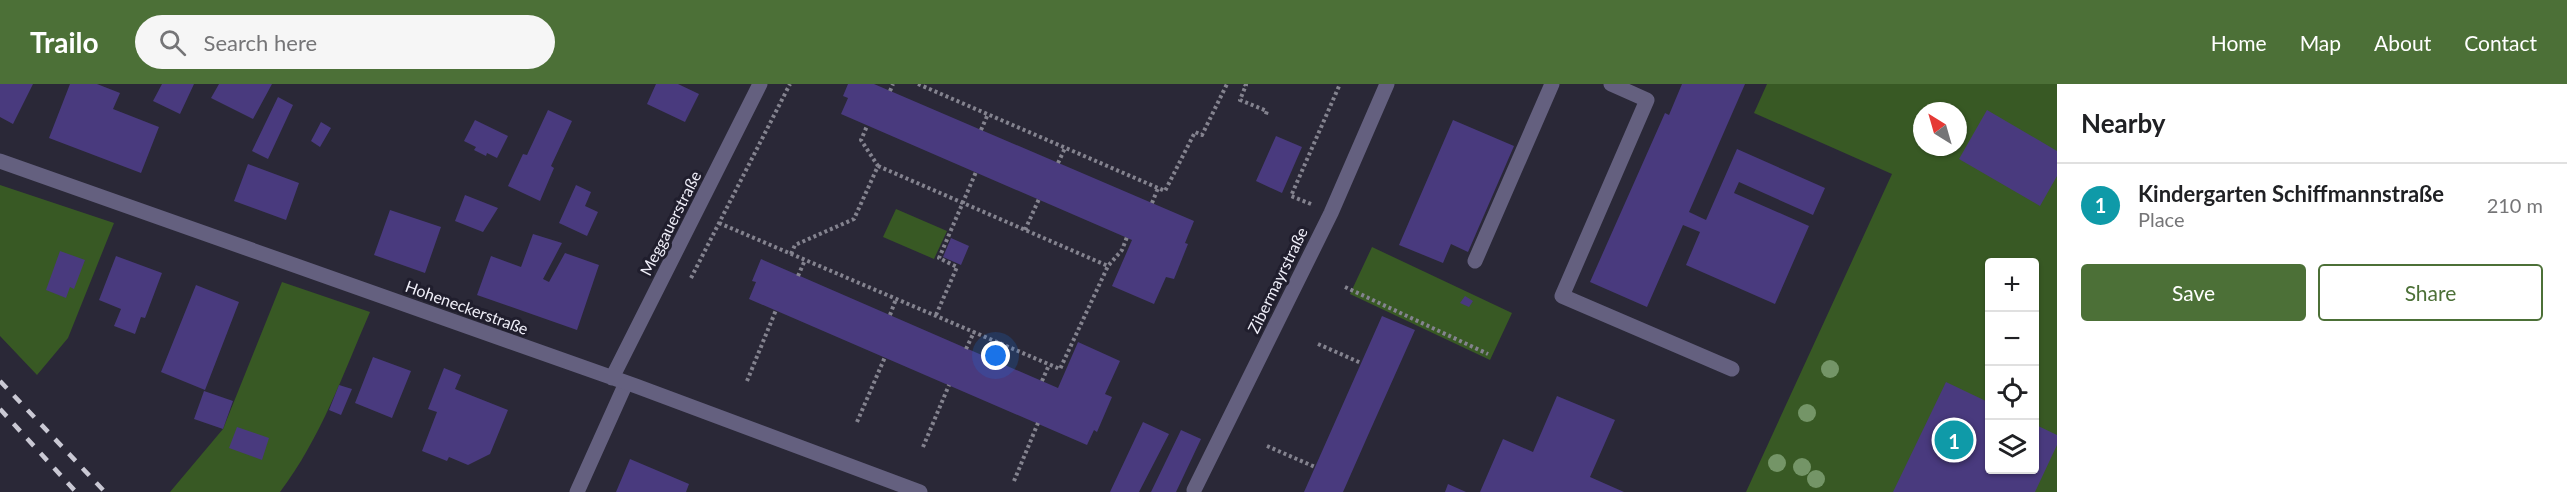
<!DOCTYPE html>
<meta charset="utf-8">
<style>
body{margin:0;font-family:Lato,sans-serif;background:#f6f6f6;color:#202124}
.controls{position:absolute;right:18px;bottom:18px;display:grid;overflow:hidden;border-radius:6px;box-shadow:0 2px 4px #0004}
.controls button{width:54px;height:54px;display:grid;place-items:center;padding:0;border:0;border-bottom:2px solid #e0e0e0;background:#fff;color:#202124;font:30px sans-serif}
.compass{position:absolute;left:1913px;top:18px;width:54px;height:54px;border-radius:50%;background:#fff;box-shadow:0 2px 4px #0004;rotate:323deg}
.you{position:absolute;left:996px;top:272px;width:21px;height:21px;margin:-15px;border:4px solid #fff;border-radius:50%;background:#1a73e8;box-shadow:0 0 0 9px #1a73e833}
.badge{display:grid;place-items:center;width:39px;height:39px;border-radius:50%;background:#4c7037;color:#fff;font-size:20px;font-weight:700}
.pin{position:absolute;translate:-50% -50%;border:3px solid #fff;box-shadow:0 2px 6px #0006}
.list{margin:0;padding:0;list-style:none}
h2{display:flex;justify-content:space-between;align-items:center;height:78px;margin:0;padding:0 24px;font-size:26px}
h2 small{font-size:20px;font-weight:400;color:#757577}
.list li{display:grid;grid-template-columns:39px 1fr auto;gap:18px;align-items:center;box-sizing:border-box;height:84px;padding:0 24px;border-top:2px solid #e0e0e0}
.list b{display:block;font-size:22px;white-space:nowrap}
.list p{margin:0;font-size:20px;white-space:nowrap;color:#757577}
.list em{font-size:20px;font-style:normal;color:#757577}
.actions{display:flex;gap:12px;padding:18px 24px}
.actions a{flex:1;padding:14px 0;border:2px solid #4c7037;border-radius:6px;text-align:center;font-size:21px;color:#4c7037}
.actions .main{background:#4c7037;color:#fff}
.icon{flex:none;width:33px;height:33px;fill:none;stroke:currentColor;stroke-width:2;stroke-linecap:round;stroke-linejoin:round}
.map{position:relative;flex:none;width:2057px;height:408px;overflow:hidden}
header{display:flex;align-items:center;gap:36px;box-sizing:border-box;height:84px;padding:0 30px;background:#4c7037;color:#fff}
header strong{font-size:28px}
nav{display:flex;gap:33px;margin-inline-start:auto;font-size:21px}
.search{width:420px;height:54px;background:#f6f6f6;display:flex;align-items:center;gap:15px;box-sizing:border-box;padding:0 21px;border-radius:33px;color:#757577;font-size:22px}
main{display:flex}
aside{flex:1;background:#fff}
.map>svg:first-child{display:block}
</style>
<header>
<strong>Trailo</strong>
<div class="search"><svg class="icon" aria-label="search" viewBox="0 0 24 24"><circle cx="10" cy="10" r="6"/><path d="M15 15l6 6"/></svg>Search here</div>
<nav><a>Home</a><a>Map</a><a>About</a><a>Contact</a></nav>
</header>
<main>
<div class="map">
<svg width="2057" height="408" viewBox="0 0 2057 408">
<rect width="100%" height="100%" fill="#2a2837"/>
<path fill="#385924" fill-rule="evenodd" d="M 1767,0 L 2057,0 L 2057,408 L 1746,408 L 1892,90 L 1754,29 ZM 1922,27 L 1958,27 L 1958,63 L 1922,63 ZM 1990,178 L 2034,178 L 2034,386 L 1990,386 Z
M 0,101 L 114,139 L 68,254 L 37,291 L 0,252 Z
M 896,125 L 947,147 L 934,175 L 883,153 Z
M 1372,163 L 1512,229 L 1490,276 L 1350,210 Z
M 282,198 L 370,228 C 343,290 321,354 280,408 L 170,408 L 223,345 Z"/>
<path fill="#493a7e" d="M 0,0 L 33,0 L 13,40 L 0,33 Z
M 70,0 L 97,0 L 120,9 L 113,25 L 159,43 L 141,89 L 49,54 Z
M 162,0 L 194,0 L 180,30 L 153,17 Z
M 219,0 L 272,0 L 253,35 L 211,14 Z
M 656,0 L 678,0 L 699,10 L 685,38 L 647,20 Z
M 848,0 L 874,0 L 1194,137 L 1185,159 L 1188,160 L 1174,195 L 1166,193 L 1154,220 L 1112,202 L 1132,156 L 841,30 L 848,14 L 843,12 Z
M 1682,0 L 1745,0 L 1689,128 L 1706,136 L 1737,65 L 1825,104 L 1813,131 L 1739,98 L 1734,109 L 1809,142 L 1775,220 L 1686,181 L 1700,148 L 1683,141 L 1647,223 L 1590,198 L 1665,29 L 1669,31 Z
M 278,13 L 293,21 L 268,75 L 252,67 Z
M 548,26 L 572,37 L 551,82 L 554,84 L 540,117 L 508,102 L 523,70 L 527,71 Z
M 1987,26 L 2057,67 L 2057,92 L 2040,122 L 1959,75 Z
M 475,36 L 508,52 L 497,74 L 487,69 L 486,72 L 474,66 L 476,63 L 464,57 Z
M 1453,36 L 1514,62 L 1468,168 L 1451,160 L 1443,179 L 1399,161 Z
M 321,38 L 331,44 L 320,63 L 311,57 Z
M 1276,52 L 1302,63 L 1282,109 L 1256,97 Z
M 248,80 L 299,99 L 286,136 L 234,117 Z
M 576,101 L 591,108 L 585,122 L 598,128 L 587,152 L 559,139 Z
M 465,111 L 498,124 L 483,148 L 455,137 Z
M 390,126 L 441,143 L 425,189 L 374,171 Z
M 533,150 L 562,159 L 543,195 L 549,198 L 565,169 L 599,181 L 577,246 L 477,211 L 491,172 L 521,183 Z
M 951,154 L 969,162 L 961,181 L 943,173 Z
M 60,167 L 85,176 L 74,205 L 70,203 L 66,214 L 46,206 Z
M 116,172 L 162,189 L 145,234 L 141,233 L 135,250 L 114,242 L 121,225 L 99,216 Z
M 761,175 L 1058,304 L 1078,258 L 1120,277 L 1105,310 L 1112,313 L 1097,348 L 1094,346 L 1087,361 L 749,215 L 756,198 L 752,197 Z
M 196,201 L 239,218 L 205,306 L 161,288 Z
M 1465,212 L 1473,217 L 1469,223 L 1460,219 Z
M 1382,232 L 1415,246 L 1369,349 L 1343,408 L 1304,408 Z
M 373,273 L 411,287 L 392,334 L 355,319 Z
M 444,284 L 461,291 L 455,305 L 508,326 L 490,370 L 468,381 L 449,373 L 447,377 L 422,367 L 437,328 L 428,325 Z
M 1946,298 L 1990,319 L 1990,386 L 2034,386 L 2034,340 L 2057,351 L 2057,361 L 2035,408 L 1893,408 Z
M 339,301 L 352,305 L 341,331 L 329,326 Z
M 204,307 L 233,317 L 223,345 L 194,335 Z
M 1557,312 L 1615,336 L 1590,393 L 1624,408 L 1480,408 L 1503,355 L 1533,368 Z
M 1143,338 L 1169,350 L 1139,408 L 1110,408 Z
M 237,343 L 269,354 L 262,376 L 229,364 Z
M 1181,346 L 1201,355 L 1176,408 L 1151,408 Z
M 630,375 L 689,400 L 686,408 L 616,408 Z
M 1448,400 L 1466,408 L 1445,408 Z"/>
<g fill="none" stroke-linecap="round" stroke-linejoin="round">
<path stroke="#84838f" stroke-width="4" stroke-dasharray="3 3" stroke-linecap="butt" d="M 918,0 L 1165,107 L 1195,48 L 1202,51 L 1227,0
M 1244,0 L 1246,1 L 1240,16 L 1267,27 L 1265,33
M 890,7 L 893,0
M 981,46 L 988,30
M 1058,79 L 1065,64
M 878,82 L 1108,182
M 1152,119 L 1158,104
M 1311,120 L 1291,112 L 1340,0
M 719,139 L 1060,285 L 1108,182 L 1122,166 L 1127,153
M 1025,146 L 1039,115
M 791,170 L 795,161 L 854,135 L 878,82 L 861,56 L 867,42
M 798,192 L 805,176
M 691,194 L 790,0
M 1345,203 L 1488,270
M 890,231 L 896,215
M 936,231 L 957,183 L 939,174 L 976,88
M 1318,260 L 1361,279
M 966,265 L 974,248
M 747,297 L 776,226
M 1042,297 L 1049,281
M 857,338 L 885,273
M 1267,362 L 1315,383
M 923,363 L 949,301
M 1014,397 L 1038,339"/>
<path stroke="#64607f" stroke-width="15" d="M 1611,0 L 1647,16 L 1562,212 L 1732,285
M 1475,177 L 1552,0
M 577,408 L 626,299"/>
<path stroke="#64607f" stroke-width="15" d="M 0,77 L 636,302 L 920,408
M 612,294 L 760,0
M 1194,406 L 1331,129 L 1387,0"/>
<path stroke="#cac9d4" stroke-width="4.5" stroke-dasharray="10 10" stroke-linecap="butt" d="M 0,297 L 105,408
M 0,325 L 76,408"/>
</g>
<g fill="#749567">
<circle cx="1830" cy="285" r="9"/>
<circle cx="1807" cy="329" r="9"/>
<circle cx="1777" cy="379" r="9"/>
<circle cx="1802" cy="383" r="9"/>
<circle cx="1816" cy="395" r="9"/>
</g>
<g text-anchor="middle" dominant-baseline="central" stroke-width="6" stroke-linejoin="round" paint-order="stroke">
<g font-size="16" fill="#efeef8" stroke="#201e2d">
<text transform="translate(670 139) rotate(-63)">Meggauerstraße</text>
<text transform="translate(1277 196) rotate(-64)">Zibermayrstraße</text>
<text transform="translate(467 223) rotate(20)">Hoheneckerstraße</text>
</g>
</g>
</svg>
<div class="controls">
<button>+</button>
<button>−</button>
<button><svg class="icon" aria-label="locate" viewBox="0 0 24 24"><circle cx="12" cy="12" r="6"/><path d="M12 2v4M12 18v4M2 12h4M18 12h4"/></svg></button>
<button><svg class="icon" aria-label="layers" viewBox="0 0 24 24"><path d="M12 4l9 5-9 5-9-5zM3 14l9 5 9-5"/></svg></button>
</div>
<svg class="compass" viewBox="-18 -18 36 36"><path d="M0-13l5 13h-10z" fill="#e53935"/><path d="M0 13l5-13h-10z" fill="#757577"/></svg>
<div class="you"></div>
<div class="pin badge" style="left:1954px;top:356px;background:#0f9aa8">1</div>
</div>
<aside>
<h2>Nearby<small></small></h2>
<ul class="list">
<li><span class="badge" style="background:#0f9aa8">1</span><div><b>Kindergarten Schiffmannstraße</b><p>Place</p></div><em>210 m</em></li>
</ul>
<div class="actions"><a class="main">Save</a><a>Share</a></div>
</aside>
</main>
